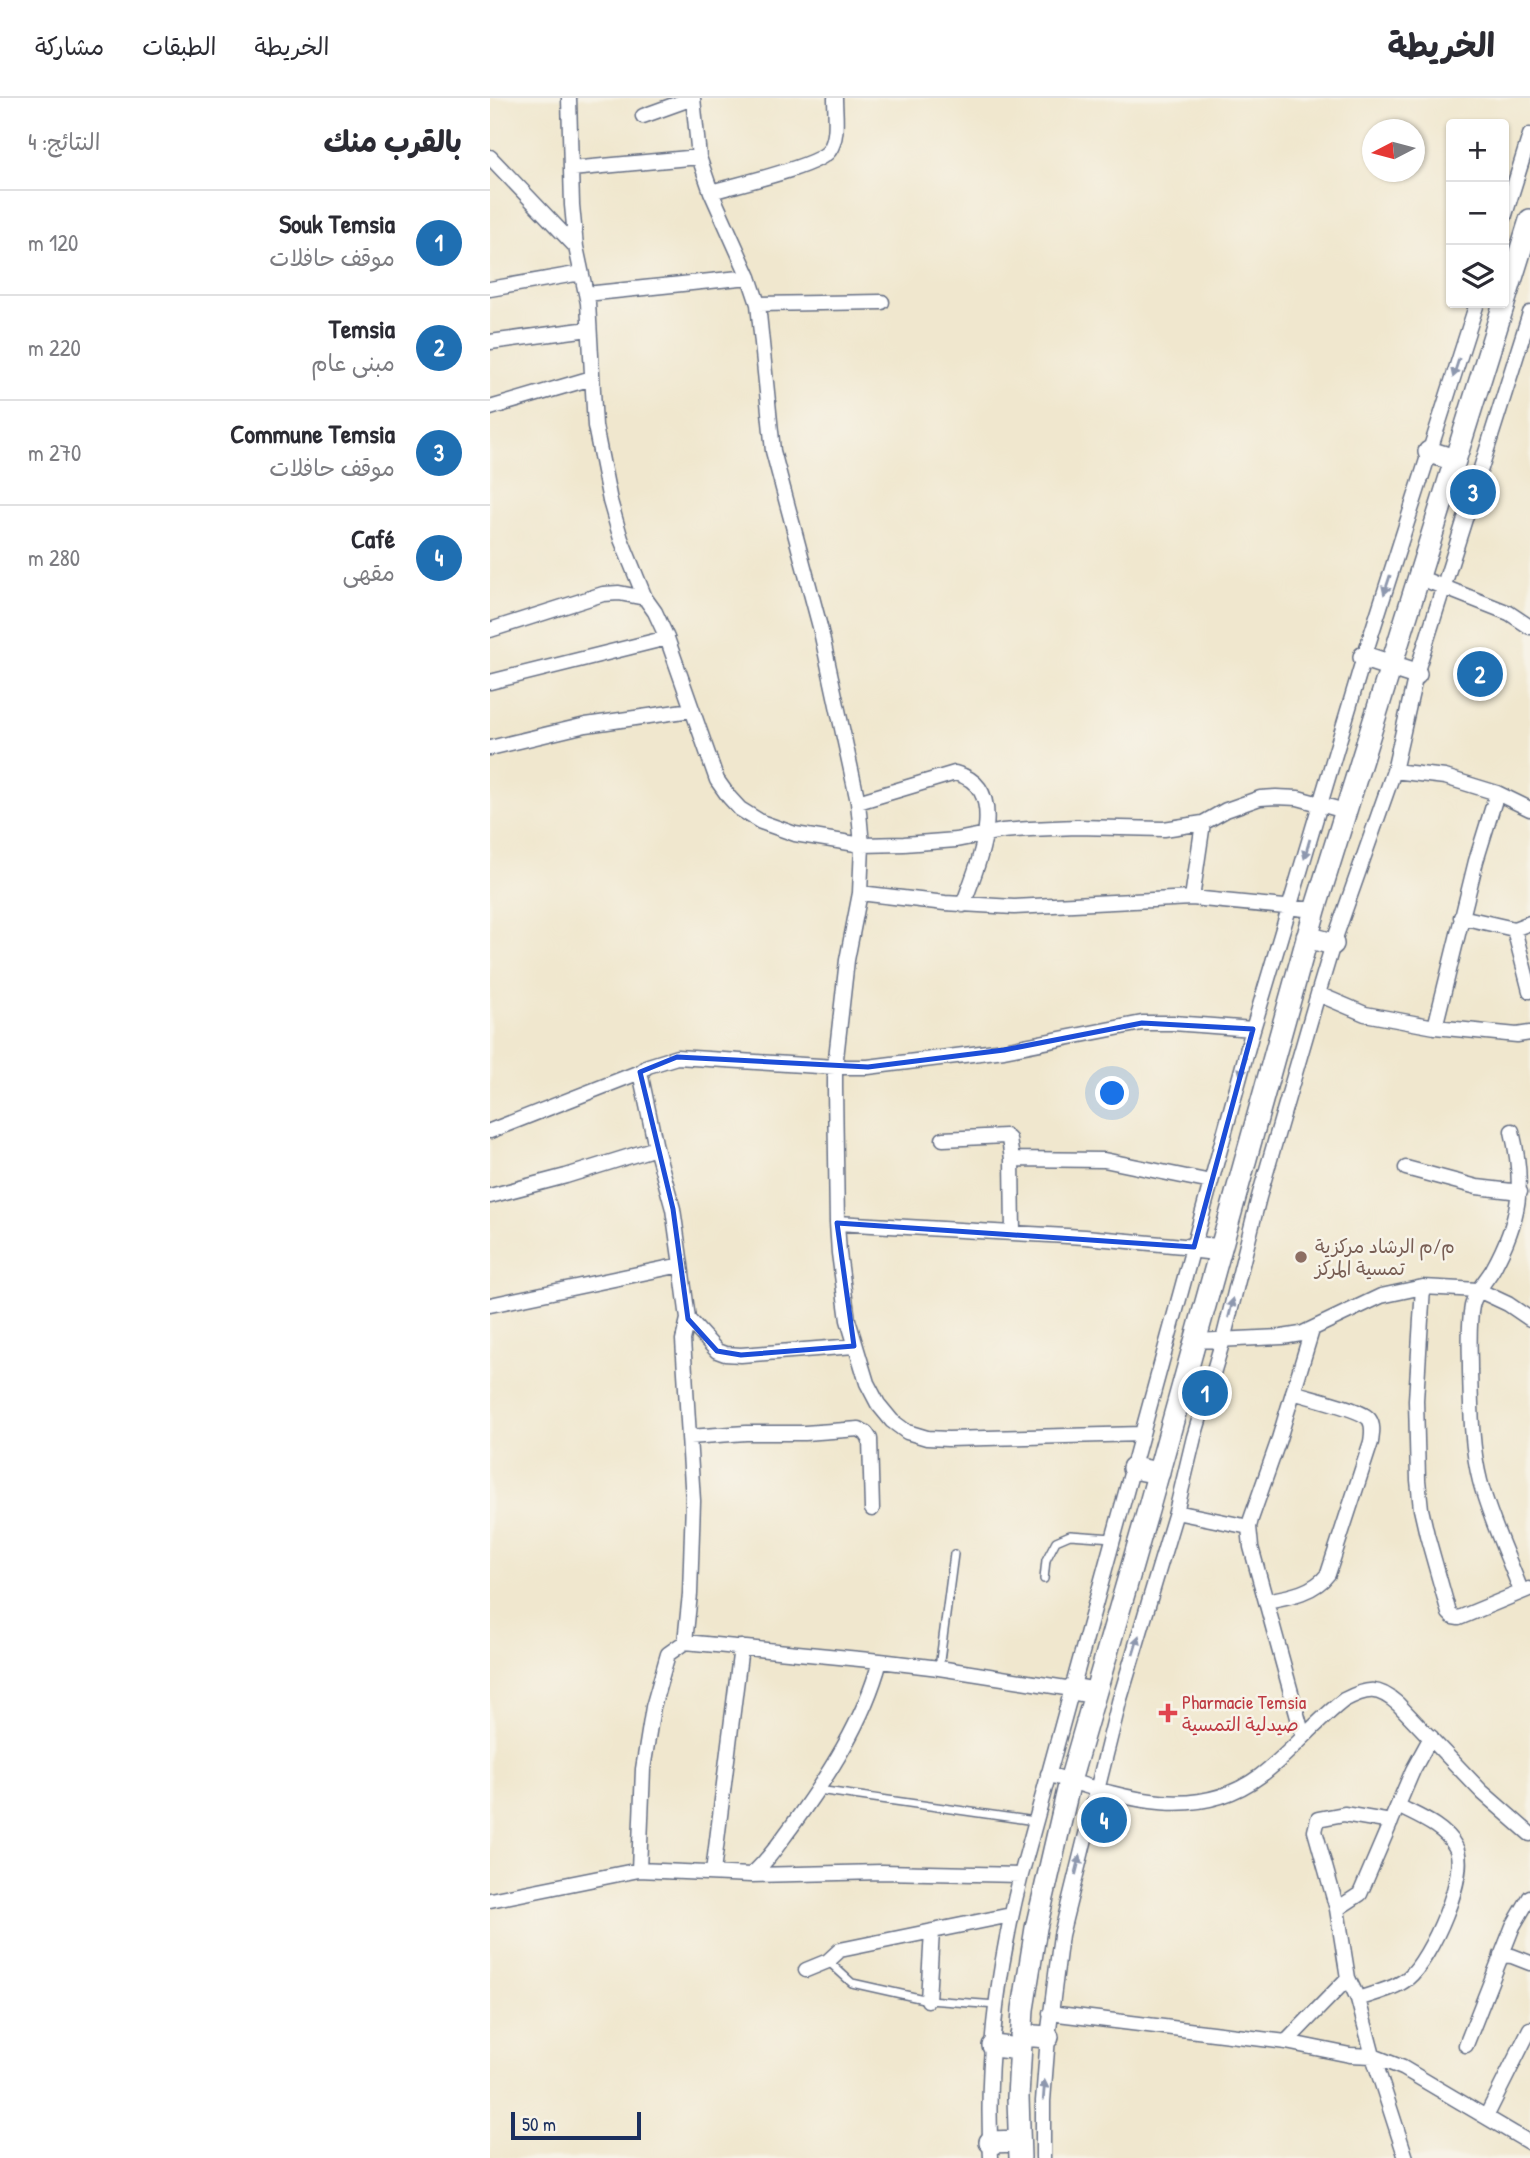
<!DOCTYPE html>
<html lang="ar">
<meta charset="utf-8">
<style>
body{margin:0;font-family:"Patrick Hand","Playpen Sans Arabic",sans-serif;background:#f2f2f3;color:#2b2b33;direction:rtl}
.controls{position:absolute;right:21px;top:21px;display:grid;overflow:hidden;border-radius:7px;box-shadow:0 2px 5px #0004}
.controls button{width:63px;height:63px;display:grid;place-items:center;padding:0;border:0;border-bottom:2px solid #e1e1e2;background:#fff;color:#2b2b33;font:35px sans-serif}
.compass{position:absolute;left:872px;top:21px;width:63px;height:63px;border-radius:50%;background:#fff;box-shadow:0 2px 5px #0004;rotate:264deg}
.scale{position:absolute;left:21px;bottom:18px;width:130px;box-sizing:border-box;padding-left:7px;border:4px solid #1b2f5e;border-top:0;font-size:19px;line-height:24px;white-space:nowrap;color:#1b2f5e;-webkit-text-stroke:5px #f7f3e8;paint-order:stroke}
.you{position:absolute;left:623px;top:996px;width:24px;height:24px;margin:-18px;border:5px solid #fff;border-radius:50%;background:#1a73e8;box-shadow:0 0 0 10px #1a73e833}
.badge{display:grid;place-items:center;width:46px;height:46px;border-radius:50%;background:#1f6fb2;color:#fff;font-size:23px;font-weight:700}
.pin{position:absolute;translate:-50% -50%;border:4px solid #fff;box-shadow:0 2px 7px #0006}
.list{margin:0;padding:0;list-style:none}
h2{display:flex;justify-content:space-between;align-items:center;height:91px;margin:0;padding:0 28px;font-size:30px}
h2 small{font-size:23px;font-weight:400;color:#7c7c81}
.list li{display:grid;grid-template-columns:46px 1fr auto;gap:21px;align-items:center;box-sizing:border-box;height:105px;padding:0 28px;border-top:2px solid #e1e1e2}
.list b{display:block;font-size:26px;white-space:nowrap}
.list p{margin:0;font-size:23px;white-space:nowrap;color:#7c7c81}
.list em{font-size:23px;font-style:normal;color:#7c7c81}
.icon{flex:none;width:38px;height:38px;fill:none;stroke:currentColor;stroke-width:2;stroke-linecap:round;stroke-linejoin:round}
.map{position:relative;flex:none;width:1040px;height:2060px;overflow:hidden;direction:ltr}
header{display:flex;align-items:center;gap:42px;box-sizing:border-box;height:98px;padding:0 35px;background:#fff;border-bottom:2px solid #e1e1e2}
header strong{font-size:33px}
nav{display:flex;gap:38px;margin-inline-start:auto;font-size:24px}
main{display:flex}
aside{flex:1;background:#fff}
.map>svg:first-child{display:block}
</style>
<header>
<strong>الخريطة</strong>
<nav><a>الخريطة</a><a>الطبقات</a><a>مشاركة</a></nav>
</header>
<main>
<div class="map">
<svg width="1040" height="2060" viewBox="0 0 1040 2060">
<rect width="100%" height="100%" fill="#f7f3e8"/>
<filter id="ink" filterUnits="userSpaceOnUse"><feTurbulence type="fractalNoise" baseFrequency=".0143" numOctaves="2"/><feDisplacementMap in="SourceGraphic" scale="14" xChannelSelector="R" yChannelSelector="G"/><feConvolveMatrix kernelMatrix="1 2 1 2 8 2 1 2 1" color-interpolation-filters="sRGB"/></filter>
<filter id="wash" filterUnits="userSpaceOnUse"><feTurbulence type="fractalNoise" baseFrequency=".00686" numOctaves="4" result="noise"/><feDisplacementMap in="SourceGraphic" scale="28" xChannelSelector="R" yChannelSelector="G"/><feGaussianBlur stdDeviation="1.57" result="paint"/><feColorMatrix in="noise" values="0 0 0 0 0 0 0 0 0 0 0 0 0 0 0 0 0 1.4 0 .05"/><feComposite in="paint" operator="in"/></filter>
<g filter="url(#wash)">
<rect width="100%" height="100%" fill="#f0e7ce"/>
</g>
<g filter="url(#ink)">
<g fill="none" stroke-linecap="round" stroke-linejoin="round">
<g stroke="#666f85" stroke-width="10">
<path id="lane" d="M 554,1481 L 556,1462 L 566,1443 L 580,1437 L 623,1440
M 449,1570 L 464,1456
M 328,1692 L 545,1723
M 338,1863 L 362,1885 L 438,1902 L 507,1907"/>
</g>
<g stroke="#666f85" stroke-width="17">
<path id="street" d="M 79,0 L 82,107 L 86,149 L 98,205 L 105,328 L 120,403 L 131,441 L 155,500
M 153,18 L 203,0 L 209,59 L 221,94 L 259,179 L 268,206 L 283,353 L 330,529 L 368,704 L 372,747 L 370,795 L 357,862 L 345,969 L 345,990 L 347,1125 L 349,1155 L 358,1222 L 377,1285 L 388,1306 L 402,1323 L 417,1334 L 437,1340 L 458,1341 L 652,1336
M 0,59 L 86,149
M 81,71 L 209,59
M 221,94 C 244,87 327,69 339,53 C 349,39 345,16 345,0
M 1014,120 L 1040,37
M 0,191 L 91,175
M 96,196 L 259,179
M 268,206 L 392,204
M 0,244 L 99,231
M 0,310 L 102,280
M 928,479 L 1019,515 L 1040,529
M 0,532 L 113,496 L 129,495 L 155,500 L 165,514 L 177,540 L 227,682 L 239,699 L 250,711 L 271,724 L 305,736 L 372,747 L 414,746 L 466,742 L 512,733 L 540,731 L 587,729 L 674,731 L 713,725 L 736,712 L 770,700 L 786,699 L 808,700 L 855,713
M 0,584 L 177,540
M 0,650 L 96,627 L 201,612
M 904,673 L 955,679 L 1007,695 L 1040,711
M 368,704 L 465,675 C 523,690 486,770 473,807
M 370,795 L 455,805 L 524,809 L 702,800 L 825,812
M 702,800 L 713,725
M 971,819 L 1024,831 L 1040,825
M 1024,831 L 1040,893
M 828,896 L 875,916 L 945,929 L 1027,937 L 1040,935
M 945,929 L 986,763 L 1007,695
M 0,1033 L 150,974 L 158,968 L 187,959 L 345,969 L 378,969 L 514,952 L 652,925 L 683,925 L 763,931
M 1022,1033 C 1035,1087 1030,1122 1003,1171 C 996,1183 985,1193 982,1208 C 978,1228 980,1251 980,1272 C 981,1308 981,1348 990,1383 C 1000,1421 1017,1456 1031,1493
M 453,1041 L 515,1038 L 519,1041 L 522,1061
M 166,1050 L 183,1111 L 191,1167
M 916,1070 L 987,1089 L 1030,1094
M 0,1098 L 76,1078 L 166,1050 L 150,974
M 347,1125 L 595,1139 L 704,1149
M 523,1135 L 522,1061 L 614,1062 L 721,1084
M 933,1189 L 926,1302 L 928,1382 L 931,1411 L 937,1437 L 959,1515 L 963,1519 L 969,1520 L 1039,1491
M 0,1207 L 191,1167 L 198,1221 L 227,1253 L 235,1256 L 251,1257 L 364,1248
M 198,1221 L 193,1242 L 199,1339
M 705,1243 L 792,1239 L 811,1236 L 891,1198 L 933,1189 L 988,1192 L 1018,1206 L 1040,1221
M 686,1414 L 759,1429
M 776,1503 C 798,1499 824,1495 838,1476 L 881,1344 C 882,1336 884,1328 879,1321 C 871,1311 818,1299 803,1294
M 195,1544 L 390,1563
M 813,1638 L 761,1449 L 759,1429 L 761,1421 L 788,1344 L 822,1232
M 558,1676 C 628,1698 704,1727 770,1678 C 800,1656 824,1625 854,1602 C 877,1590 888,1588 908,1606 L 992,1694 L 1040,1736
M 149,1772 L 153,1671 L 163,1609 L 178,1556 L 195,1544 L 200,1496 L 203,1403 L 199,1339 L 256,1335 L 315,1335 L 369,1331 L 376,1335 L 380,1341 L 382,1411
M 223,1774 L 251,1549
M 261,1777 L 392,1774 L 531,1777
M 0,1802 L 149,1772 L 261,1777 C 278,1763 289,1745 302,1728 C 338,1678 374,1623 390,1563 L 449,1570 L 582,1591
M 847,1811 L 825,1733 L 828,1721 L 854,1716 L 901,1724
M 1011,1857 L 1022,1858 L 1040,1865
M 316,1872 L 338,1863 L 350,1852 L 521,1817
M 858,1880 L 847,1811 L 870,1796 L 923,1672 L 941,1639
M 868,1901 L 883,1958 L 916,2060
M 438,1902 L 442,1833
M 560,1915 L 796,1944 L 858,1880 L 868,1901 C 884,1895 905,1891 918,1880 C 940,1862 981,1773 965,1748 C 954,1728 927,1718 908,1708
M 796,1944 L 860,1957 L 883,1958 L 913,1970 L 1040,2045
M 976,1947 L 1023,1828 L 1040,1799
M 996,2019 L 1040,1931
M 501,2060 C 495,1966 508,1868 531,1777 L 763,931 L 874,559 L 987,205
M 553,2060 L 553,2003 L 558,1939 L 571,1837 L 629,1604 L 686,1414 L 704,1339 L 733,1242 L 769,1099 L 828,896 L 843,846 L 904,673 L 926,576 L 1040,215"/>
</g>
<g stroke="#666f85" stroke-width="24">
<path id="secondary" d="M 939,354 L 965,362
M 874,559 L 926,576
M 817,839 L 843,846
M 704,1149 L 730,1152
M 643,1370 L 669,1375
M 582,1591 L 605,1595
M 531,1937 L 558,1939
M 503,1948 L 530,1951
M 500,2044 L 529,2043
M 530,2060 L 528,1999 L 533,1911 L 546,1830 L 580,1683 L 659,1409 L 825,812 L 1040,122"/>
</g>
<use href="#lane" stroke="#fff" stroke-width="7"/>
<use href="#street" stroke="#fff" stroke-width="14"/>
<use href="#secondary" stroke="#fff" stroke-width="21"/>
</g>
<defs><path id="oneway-solid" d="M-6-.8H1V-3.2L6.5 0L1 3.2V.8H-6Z" transform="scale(1.75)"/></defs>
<g fill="#8d97ae">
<use href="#oneway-solid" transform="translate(966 270) rotate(108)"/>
<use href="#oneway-solid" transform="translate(897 487) rotate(108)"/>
<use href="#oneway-solid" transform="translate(817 751) rotate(106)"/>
<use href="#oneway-solid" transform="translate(753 969) rotate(105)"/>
<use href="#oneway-solid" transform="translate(741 1210) rotate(-76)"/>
<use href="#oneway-solid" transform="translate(646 1547) rotate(-73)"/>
<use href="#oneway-solid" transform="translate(588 1767) rotate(-76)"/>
<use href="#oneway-solid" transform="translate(554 1992) rotate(-86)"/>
</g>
</g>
<path fill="none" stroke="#1d4ed8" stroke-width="5" stroke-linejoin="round" d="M 652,925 L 763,931 L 704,1149 L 347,1125 L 364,1248 L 251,1257 L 227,1253 L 198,1221 L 183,1111 L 150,974 L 187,959 L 378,969 L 514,952 Z"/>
<circle fill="#8d6e63" stroke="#f7f3e8" stroke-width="2.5" cx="811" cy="1159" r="7"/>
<path fill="#e0444e" stroke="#f7f3e8" stroke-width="2.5" d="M674.5 1604.5h7v7h7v7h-7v7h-7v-7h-7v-7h7z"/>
<g text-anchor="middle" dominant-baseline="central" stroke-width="5" stroke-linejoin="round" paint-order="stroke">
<g font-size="19" fill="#785e54" stroke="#f7f3e8" text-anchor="start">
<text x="825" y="1148">م/م الرشاد مركزية<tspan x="825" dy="22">تمسية المركز</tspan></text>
</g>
<g font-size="19" fill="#be3a42" stroke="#f7f3e8" text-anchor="start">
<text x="692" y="1604">Pharmacie Temsia<tspan x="692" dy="22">صيدلية التمسية</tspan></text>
</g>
</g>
</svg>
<div class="controls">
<button>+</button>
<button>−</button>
<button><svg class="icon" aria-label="layers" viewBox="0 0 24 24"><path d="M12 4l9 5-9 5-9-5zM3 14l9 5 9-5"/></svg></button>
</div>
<svg class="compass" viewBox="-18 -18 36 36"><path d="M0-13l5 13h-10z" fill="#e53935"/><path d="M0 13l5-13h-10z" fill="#7c7c81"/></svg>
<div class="scale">50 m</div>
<div class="you"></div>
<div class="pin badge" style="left:715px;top:1295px">1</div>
<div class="pin badge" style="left:990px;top:576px">2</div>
<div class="pin badge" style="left:983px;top:394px">3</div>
<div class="pin badge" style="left:614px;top:1722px">4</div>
</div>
<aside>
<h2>بالقرب منك<small>النتائج: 4</small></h2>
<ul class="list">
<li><span class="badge">1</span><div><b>Souk Temsia</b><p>موقف حافلات</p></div><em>120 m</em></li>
<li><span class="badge">2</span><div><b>Temsia</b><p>مبنى عام</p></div><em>220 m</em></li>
<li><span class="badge">3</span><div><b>Commune Temsia</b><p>موقف حافلات</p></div><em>270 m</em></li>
<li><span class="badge">4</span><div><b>Café</b><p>مقهى</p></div><em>280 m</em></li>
</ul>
</aside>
</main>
